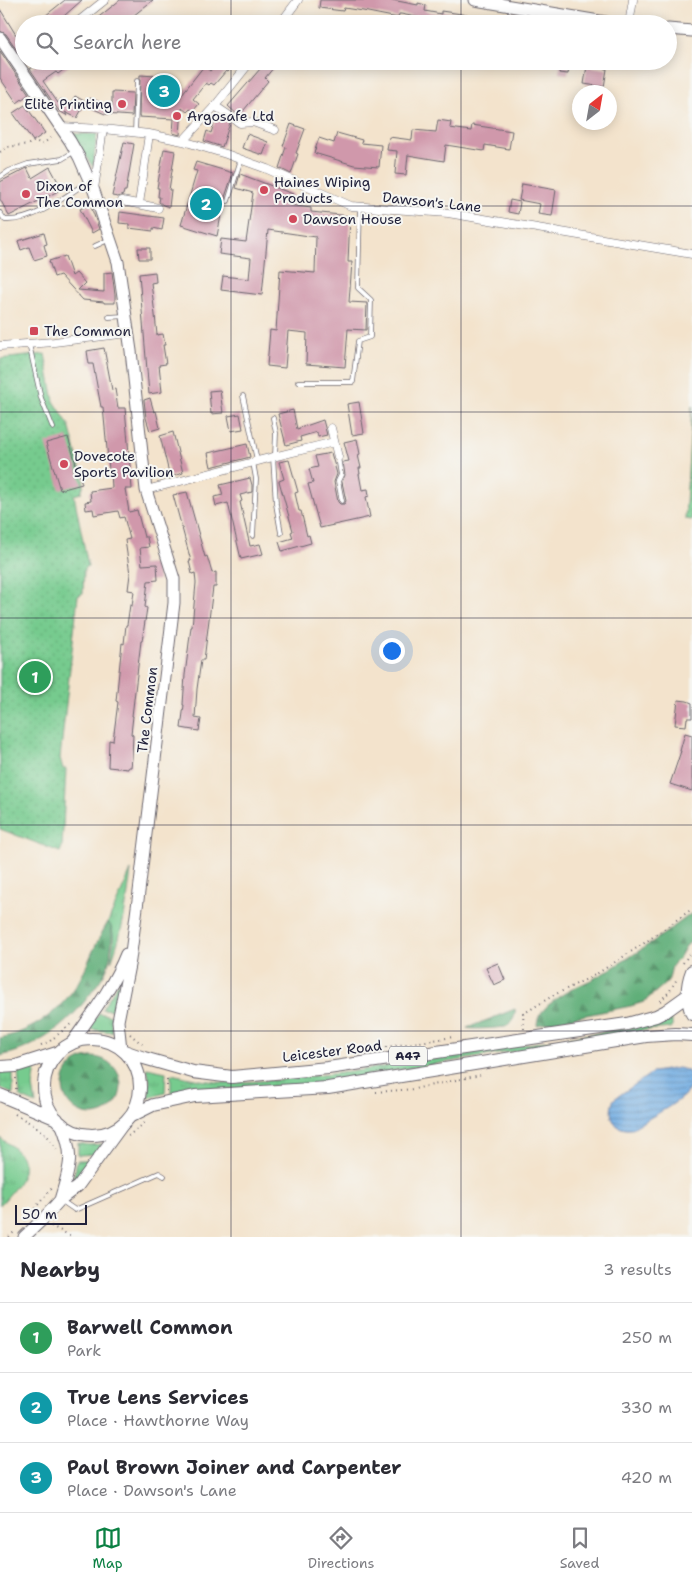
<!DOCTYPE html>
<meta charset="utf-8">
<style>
body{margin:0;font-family:"Shantell Sans",sans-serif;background:#f7f7f7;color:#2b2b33}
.compass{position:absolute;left:572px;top:85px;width:45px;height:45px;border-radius:50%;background:#fff;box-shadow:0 2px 12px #0003;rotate:31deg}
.scale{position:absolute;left:15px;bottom:12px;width:72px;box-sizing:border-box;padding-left:5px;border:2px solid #22223b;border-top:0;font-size:14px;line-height:18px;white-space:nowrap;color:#22223b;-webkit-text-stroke:4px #f6f6f2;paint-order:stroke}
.you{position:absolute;left:391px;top:650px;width:18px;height:18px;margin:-12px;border:4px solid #fff;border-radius:50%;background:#1a73e8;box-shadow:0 0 0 8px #1a73e833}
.badge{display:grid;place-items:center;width:32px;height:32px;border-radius:50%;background:#0b8043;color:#fff;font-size:16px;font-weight:700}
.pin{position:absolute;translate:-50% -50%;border:2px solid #fff;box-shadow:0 1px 5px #0006}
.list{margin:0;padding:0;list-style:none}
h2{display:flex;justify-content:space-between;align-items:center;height:65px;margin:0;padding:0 20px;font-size:21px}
h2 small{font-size:16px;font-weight:400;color:#7c7c81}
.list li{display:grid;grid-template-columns:32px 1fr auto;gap:15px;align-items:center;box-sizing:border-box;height:70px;padding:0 20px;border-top:1px solid #e1e1e2}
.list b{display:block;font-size:19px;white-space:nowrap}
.list p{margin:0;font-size:16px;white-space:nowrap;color:#7c7c81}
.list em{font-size:16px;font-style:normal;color:#7c7c81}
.icon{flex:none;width:28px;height:28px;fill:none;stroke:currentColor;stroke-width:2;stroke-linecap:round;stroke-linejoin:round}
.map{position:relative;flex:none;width:692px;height:1237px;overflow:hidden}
.search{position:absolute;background:#fff;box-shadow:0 2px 12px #0003;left:15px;right:15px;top:15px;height:55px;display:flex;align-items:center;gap:12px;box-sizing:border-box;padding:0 18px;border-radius:28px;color:#7c7c81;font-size:19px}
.sheet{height:275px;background:#fff}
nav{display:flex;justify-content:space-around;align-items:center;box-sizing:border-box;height:70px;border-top:1px solid #e1e1e2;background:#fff;font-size:14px;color:#7c7c81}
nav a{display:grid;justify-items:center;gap:2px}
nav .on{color:#0b8043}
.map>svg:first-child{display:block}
</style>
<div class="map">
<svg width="692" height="1237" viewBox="0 0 692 1237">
<defs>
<pattern id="grass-tufts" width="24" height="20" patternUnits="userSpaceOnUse" patternTransform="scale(1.25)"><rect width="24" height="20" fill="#76cb8e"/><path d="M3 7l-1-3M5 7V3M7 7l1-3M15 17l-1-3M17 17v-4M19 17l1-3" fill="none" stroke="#66ae7b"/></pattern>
<pattern id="forest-firs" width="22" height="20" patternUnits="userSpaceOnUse" patternTransform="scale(1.25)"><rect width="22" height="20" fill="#60af79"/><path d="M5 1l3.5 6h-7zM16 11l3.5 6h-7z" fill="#4f8e64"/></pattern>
<pattern id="park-dots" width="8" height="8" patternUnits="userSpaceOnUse" patternTransform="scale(1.25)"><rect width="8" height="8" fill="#76cb8e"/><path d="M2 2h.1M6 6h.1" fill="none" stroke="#66ae7b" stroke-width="1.8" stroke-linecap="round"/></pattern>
<pattern id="garden-furrows" width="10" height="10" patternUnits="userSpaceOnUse" patternTransform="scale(1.25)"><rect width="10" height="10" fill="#76cb8e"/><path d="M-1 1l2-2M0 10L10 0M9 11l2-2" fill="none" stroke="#66ae7b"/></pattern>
<pattern id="water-rules" width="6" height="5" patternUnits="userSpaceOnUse" patternTransform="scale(1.25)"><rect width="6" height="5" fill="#70abe1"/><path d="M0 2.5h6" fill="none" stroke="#5c8bb8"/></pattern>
</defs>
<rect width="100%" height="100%" fill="#f6f6f2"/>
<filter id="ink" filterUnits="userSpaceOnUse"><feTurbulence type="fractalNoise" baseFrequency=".02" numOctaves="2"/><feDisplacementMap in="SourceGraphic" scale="10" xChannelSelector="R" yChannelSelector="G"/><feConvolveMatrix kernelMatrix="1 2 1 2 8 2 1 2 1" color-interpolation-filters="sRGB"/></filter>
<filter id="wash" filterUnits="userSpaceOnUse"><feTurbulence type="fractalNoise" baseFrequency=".0096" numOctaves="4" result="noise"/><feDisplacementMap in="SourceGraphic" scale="20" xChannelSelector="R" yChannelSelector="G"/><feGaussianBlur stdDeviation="1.12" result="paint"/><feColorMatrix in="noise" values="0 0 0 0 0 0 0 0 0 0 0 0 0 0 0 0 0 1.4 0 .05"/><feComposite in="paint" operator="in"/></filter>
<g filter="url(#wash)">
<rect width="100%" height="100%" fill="#f3e3cc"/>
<path fill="url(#grass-tufts)" stroke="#4c7664" d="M 72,134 L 97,134 L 93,167 Z
M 131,870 C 127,902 123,932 111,962 C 112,950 117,932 108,922 Z
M 118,983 L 120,984 L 113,1010 L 102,1009 Z
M 99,1013 L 111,1016 L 112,1032 L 88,1029 Z
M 670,1019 L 672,1023 L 672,1028 L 646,1030 L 312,1084 L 171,1092 L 171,1074 L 200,1080 L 226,1083 L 275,1080 L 350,1072 L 655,1024 Z
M 36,1068 L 33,1087 L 36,1104 L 20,1097 L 18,1071 Z
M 147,1068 L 166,1072 L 165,1093 L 148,1098 L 150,1083 Z
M 13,1071 L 13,1094 L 0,1088 L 0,1072 Z
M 0,1138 C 38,1161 24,1179 0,1205 Z
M 78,1143 L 89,1145 L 102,1144 L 96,1154 L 78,1155 Z
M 77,1160 L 91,1160 L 72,1185 L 71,1184 L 75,1171 Z"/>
<path fill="url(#forest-firs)" stroke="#41685a" d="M 692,913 L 692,941 L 686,946 L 678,960 L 672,966 L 669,979 L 666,983 L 644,1002 L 631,1006 L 537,1025 C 537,1012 551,1003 560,996 C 573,987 589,982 602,974 C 633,956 663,935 692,913 Z
M 108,922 C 114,929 112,939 111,948 C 110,966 105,974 94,989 C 71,1022 40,1048 0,1056 L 0,1038 C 34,1031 61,1011 79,981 C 84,972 88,962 92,953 C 97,942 102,932 108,922 Z
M 515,1009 C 516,1016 512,1024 505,1027 C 497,1028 472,1030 467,1028 Z
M63 1086a29 29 0 1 1 58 0a29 29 0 1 1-58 0Z"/>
<path fill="url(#park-dots)" stroke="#4c7664" d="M 45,354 L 54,401 L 69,425 L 84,483 L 81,493 L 74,495 L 88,566 L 84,569 L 83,593 L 78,596 L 60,758 L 63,769 L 66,769 L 62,847 L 60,852 L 0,829 L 0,359 Z"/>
<path fill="url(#garden-furrows)" stroke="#4c7664" d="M 692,406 L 692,520 L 685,519 Z"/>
<path fill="url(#water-rules)" stroke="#49668e" d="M 678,1068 L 687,1070 L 692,1076 C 692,1082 692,1086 688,1091 C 680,1103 645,1120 631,1129 C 613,1131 607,1114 614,1099 L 653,1072 Z"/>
<g id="blocks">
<path fill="#d098ab" d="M 65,0 L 82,0 L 55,24 L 35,24 Z
M 120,0 L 153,0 L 123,24 L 90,24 Z
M 320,0 L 392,0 L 418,5 L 418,3 L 426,5 L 425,11 L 441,14 L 441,11 L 475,16 L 498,20 L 498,24 L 425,24 L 426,19 L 401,14 L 399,14 L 398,18 L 363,11 L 344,8 L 343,11 L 319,8 Z
M 0,9 L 16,35 L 19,33 L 20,35 L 24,33 L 24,60 L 6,34 L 0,31 Z
M 0,51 L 29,94 L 17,103 L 0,78 Z
M 43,61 L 75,61 L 58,74 L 56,72 L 43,81 L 58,103 L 61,99 L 70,104 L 75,96 L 86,102 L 77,118 L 65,112 L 68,116 L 59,111 L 30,69 Z
M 218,61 L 236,61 L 228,72 L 226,71 L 214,85 L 211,83 L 209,85 L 206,83 L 193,99 L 199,104 L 193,111 L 190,109 L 187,112 L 182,108 L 180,135 L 173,133 L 174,119 L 139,117 L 140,75 L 156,76 L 155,81 L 170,82 L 175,103 L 204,66 L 210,71 Z
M 267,61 L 279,61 L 265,78 L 268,81 L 239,116 L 228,106 Z
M 561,61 L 570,61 L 568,74 L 559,73 Z
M 587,66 L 607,69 L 604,87 L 584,84 Z
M 112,92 L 133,93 L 132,116 L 105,114 L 87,106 L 90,98 L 112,107 Z
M 25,105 L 45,133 L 33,141 L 13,113 Z
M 216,117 L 230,123 L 222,147 L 204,141 L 207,131 L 211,133 Z
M 438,120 L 451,122 L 450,128 L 471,131 L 472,125 L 512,131 L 509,149 L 485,145 L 484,151 L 446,145 L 444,161 L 408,155 L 406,175 L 395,174 L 397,151 L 387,150 L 389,137 L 412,140 L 413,130 L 436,132 Z
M 291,124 L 305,129 L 296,153 L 298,154 L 291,174 L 279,168 L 286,147 L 283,146 Z
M 337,133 L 362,140 L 361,143 L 381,145 L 379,167 L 354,165 L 314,153 L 319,138 L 334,143 Z
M 247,134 L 268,142 L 263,155 L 242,148 Z
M 124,142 L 134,144 L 126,191 L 124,191 L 123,195 L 118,197 L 112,196 Z
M 164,149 L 175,151 L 169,190 L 171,190 L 169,207 L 163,205 L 159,202 L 160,197 L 158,197 L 159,188 L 157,188 Z
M 196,162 L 233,173 L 224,200 L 217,236 L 181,225 L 197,171 L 193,170 Z
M 50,167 L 62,189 L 9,216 L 0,199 L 0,182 L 27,168 L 32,178 Z
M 240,174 L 293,194 L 289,205 L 311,208 L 311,212 L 350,216 L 348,262 L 352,262 L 349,302 L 367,303 L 366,330 L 348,329 L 345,367 L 306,364 L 307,333 L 288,331 L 285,368 L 267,366 L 270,330 L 276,331 L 280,270 L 315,273 L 316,237 L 268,230 L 262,295 L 221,290 L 223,276 L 249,279 L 251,258 L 219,254 L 221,239 L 246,242 L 253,193 L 236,188 Z
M 522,184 L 556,190 L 552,216 L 538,214 L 540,204 L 519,200 Z
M 510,200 L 520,202 L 518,214 L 508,212 Z
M 90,204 L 99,229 L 92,233 L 80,209 Z
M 120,212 L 164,218 L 162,230 L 153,228 L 153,231 L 129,228 L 129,224 L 119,223 Z
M 44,233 L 47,244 L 44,245 L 47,256 L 34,260 L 29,247 L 21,250 L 18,241 Z
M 138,248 L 150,248 L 150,259 L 139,259 Z
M 65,256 L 72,276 L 76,273 L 85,283 L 78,290 L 104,292 L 104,273 L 112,272 L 115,295 L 115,303 L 104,303 L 104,302 L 83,300 L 60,275 L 54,277 L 49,261 Z
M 155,272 L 156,282 L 151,283 L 155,315 L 157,335 L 163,334 L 165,345 L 163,345 L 166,364 L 159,365 L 162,392 L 149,394 L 139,274 Z
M 104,348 L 112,390 L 115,389 L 118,408 L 125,408 L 132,489 L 125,489 L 127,500 L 129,512 L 137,510 L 144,537 L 147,537 L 149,547 L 140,548 L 142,565 L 157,564 L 158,580 L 148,581 L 145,607 L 147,608 L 142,641 L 141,641 L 132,716 L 133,716 L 131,734 L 133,735 L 132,758 L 131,767 L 128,767 L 128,769 L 108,767 L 109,740 L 113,741 L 118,702 L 116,701 L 122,643 L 124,644 L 126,625 L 127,625 L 130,605 L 132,606 L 134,591 L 128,590 L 130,574 L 125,540 L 130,539 L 124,517 L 120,518 L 118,511 L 94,515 L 93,509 L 86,510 L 85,502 L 91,501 L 90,491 L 112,488 L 111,470 L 109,470 L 103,407 L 101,407 L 93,364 L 89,364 L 87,351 Z
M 220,390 L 223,413 L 211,414 L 209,391 Z
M 150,398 L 154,412 L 156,411 L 160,428 L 150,431 L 146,418 L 144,400 Z
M 359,402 L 364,433 L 352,435 L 347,404 Z
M 293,410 L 297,429 L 323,420 L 327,435 L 318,437 L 317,432 L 300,437 L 301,441 L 286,445 L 278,414 Z
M 240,414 L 243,429 L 231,431 L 228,416 Z
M 173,432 L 183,473 L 170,477 L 160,436 Z
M 68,437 L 82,484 L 60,490 L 46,443 Z
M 357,439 L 360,454 L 358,455 L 361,468 L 359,468 L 360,474 L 359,474 L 362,490 L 368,489 L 369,496 L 366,497 L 370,517 L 320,528 L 308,484 L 313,483 L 309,469 L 318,467 L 315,456 L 331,453 L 337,474 L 334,482 L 338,502 L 340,504 L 344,504 L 346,501 L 342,482 L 345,475 L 343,462 L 349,461 L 344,442 Z
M 247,444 L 250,457 L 211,467 L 208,453 Z
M 289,460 L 298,492 L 295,493 L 299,511 L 301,511 L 307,536 L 309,535 L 311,543 L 282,551 L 279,542 L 293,538 L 291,532 L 293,531 L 279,481 L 284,479 L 279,462 Z
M 250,478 L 252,485 L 252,492 L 240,495 L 242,501 L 240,502 L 250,546 L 260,544 L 263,554 L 241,559 L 228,503 L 216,506 L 214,497 L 223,495 L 220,485 Z
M 187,492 L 205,557 L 207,556 L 212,573 L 216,572 L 216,587 L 213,587 L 204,660 L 201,660 L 197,689 L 195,718 L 201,719 L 199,731 L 181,728 L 184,705 L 183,705 L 185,675 L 191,627 L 192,627 L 196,583 L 195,573 L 192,574 L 189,561 L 191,561 L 173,495 Z
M 678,700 L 687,701 L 692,703 L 692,718 L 687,718 L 686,726 L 675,725 Z
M 685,733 L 692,735 L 692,791 L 670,784 L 681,751 L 680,751 Z
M 498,963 L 505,980 L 494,985 L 486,968 Z"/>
</g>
</g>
<g filter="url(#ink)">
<use href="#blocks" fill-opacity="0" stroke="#6b666e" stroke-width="1"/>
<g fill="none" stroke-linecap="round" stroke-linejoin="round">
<g stroke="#6b666e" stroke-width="5.5">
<path id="lane" d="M 135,132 L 137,81
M 0,177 L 9,171 L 28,164 L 62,159 L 75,151
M 228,201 L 241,159
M 0,213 L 5,220 C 33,222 65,197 87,182
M 95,246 L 108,240
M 109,317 L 124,316
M 29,344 L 41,398 L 53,428
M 298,382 L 353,382 L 358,341 L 370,337 L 371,300 L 358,288 L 360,207
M 243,396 L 257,460
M 273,418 L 276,433 L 275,456
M 273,457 L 276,504 L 281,533
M 338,457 L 341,475 L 338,481 L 342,501
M 253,536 L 256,479 L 253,462
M 62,1201 L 75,1210 L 159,1173 L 164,1176"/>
</g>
<g stroke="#6b666e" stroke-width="9">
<path id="street" d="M 75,24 L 105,0
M 280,24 L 298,0
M 629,24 L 633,0
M 215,106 L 240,123 L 253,122 L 275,130
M 61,127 L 103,129 L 149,134 L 183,141 L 226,154 L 267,169 L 351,206 L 448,213 L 692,254
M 183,141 L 215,106 L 251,61
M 94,189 L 103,129
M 122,201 L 158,208
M 139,204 L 149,134
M 0,346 L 54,342 L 128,333
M 331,428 L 338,457
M 146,490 L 273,457 L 334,442"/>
</g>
<g stroke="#6b666e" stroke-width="13">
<path id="secondary" d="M 475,0 L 617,24
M 668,29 L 692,31
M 0,38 L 70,141 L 79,157 L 94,191 L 118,262 L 131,351 L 146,490 L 174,579 L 174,603 L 138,900 L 130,960 L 118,1021 L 121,1049
M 71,1044 C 91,1015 113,987 126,954
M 60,1200 C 70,1166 75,1157 61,1123
M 24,1237 L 43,1219 L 60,1200 L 78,1186 L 124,1123"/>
</g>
<g stroke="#6b666e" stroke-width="14">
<path id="primary" d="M 692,971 C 686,986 686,999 692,1014
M44 1087a48 48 0 1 1 96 0a48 48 0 1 1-96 0Z
M 124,1051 L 144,1058 L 193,1072 L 232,1077 L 328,1068 L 627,1024 L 656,1016 L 666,1011 L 687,996
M 0,1067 L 16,1066 L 60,1052
M 0,1095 L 57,1119
M 131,1116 L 153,1105 L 195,1096 L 328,1088 L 646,1036 L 676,1034 L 692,1035"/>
</g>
<path stroke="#6b666e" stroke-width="2" stroke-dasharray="1 4" stroke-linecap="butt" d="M 0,152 L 7,147 L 29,144 L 35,141 L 42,144 L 54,136
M 683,963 L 692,951
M 660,1001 L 669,992 L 677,979
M 524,1029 L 523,1014 L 554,995 L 595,975 L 643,944 L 692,909
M 130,1034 L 143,1045
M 41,1045 L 50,1041 L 72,1023
M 366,1050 L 453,1037
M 16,1089 L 16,1076
M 167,1091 L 167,1076
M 376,1092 L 414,1089 L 480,1075
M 15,1114 C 34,1126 49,1131 58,1153
M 128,1136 L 146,1122
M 25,1220 L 53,1187
M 51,1226 L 73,1237
M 9,1237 L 15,1231"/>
<use href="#lane" stroke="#fff" stroke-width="4"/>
<use href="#street" stroke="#fff" stroke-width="8"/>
<use href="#secondary" stroke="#fff" stroke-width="11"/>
<use href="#primary" stroke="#fff" stroke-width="12"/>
</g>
</g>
<path fill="none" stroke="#22223b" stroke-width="1" stroke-opacity="0.55" d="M 231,0 L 231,24M 461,0 L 461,24M 231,61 L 231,1237M 461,61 L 461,1237M 0,206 L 692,206M 0,412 L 692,412M 0,618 L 692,618M 0,825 L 692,825M 0,1031 L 692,1031"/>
<g fill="#d1495b" stroke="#f6f6f2" stroke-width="2">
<circle cx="122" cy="104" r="5"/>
<circle cx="177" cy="116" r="5"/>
<circle cx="264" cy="190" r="5"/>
<circle cx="26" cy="194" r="5"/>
<circle cx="293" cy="219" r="5"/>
<rect x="29" y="326" width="10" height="10" rx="2.5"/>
<circle cx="64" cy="464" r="5"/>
</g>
<g text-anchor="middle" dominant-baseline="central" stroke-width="4" stroke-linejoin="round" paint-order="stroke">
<rect fill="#f6f6f2" stroke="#626272" stroke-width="1" x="389" y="1046.5" width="38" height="19" rx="4"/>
<g font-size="12" font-weight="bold" fill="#22223b">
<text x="408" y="1056">A47</text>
</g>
<g font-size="14" fill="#22223b" stroke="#f6f6f2" text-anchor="start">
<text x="112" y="104" text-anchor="end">Elite Printing</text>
<text x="187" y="116">Argosafe Ltd</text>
<text x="274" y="182">Haines Wiping<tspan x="274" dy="16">Products</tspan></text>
<text x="36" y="186">Dixon of<tspan x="36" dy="16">The Common</tspan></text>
<text x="303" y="219">Dawson House</text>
<text x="44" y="331">The Common</text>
<text x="74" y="456">Dovecote<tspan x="74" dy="16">Sports Pavilion</tspan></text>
</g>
<g font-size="14" fill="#22223b" stroke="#f6f6f2">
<text transform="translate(432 202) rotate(6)">Dawson's Lane</text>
<text transform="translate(147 710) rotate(-83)">The Common</text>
<text transform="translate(332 1051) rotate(-7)">Leicester Road</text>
</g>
</g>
</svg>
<svg class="compass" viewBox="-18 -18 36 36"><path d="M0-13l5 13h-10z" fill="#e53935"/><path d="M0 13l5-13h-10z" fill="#7c7c81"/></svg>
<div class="scale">50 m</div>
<div class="you"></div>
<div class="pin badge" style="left:35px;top:677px;background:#2e9e5b">1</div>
<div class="pin badge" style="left:206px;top:204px;background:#0f9aa8">2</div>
<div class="pin badge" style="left:164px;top:91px;background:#0f9aa8">3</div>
<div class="search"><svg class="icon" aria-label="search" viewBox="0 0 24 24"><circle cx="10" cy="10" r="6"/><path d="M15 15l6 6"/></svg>Search here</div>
</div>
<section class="sheet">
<h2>Nearby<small>3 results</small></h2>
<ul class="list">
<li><span class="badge" style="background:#2e9e5b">1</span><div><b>Barwell Common</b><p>Park</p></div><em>250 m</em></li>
<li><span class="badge" style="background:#0f9aa8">2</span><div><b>True Lens Services</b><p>Place · Hawthorne Way</p></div><em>330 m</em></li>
<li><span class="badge" style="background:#0f9aa8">3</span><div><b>Paul Brown Joiner and Carpenter</b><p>Place · Dawson's Lane</p></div><em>420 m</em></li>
</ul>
</section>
<nav>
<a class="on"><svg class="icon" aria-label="map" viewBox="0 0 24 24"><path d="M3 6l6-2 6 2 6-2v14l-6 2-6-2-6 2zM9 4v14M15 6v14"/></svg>Map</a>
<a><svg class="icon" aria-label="directions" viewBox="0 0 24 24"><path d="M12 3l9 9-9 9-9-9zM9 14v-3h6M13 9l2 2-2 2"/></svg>Directions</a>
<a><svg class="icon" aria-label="saved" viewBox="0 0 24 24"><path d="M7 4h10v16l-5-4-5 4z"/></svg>Saved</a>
</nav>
